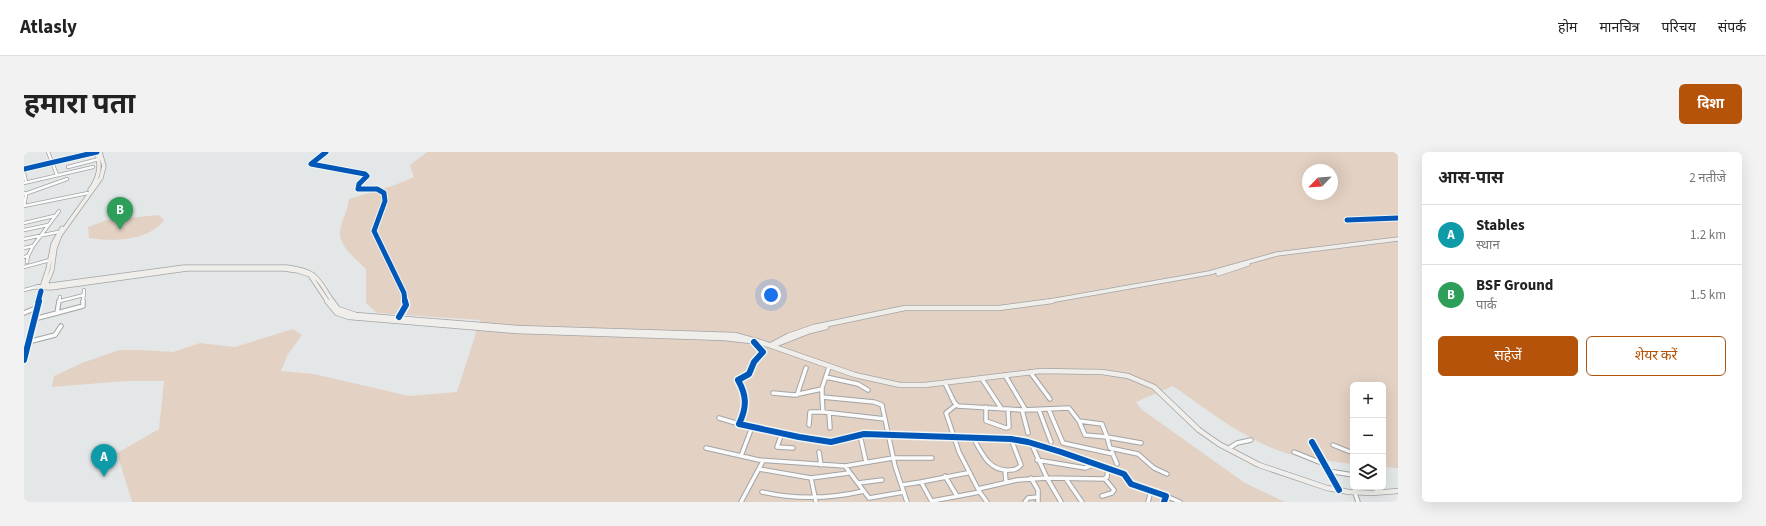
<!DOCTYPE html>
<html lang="hi">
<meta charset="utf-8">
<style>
body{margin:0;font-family:"Source Sans 3","Noto Sans Devanagari",sans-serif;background:#f2f2f2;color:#222}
.controls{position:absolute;right:12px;bottom:12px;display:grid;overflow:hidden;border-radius:6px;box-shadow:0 4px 16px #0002}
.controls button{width:36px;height:36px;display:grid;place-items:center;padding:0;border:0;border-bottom:1px solid #e0e0e0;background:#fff;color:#222;font:20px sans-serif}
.compass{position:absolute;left:1278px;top:12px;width:36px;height:36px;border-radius:50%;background:#fff;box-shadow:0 4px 16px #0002;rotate:245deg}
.you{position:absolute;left:747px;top:143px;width:14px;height:14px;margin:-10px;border:3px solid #fff;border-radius:50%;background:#1a73e8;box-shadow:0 0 0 6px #1a73e833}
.badge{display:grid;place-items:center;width:26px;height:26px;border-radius:50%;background:#b45309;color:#fff;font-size:13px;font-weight:700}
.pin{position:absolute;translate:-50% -33px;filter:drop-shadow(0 1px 2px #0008)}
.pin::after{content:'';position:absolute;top:21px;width:14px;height:12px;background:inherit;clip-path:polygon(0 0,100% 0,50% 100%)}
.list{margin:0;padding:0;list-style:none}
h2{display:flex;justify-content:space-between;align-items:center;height:52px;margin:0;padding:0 16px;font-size:17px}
h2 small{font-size:13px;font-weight:400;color:#767676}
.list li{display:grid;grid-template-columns:26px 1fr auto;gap:12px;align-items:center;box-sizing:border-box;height:60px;padding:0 16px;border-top:1px solid #e0e0e0}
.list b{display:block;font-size:15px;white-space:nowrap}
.list p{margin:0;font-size:13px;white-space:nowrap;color:#767676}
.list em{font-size:13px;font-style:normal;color:#767676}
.actions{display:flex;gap:8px;padding:12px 16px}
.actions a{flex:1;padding:9px 0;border:1px solid #b45309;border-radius:6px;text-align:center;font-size:14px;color:#b45309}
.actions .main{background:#b45309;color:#fff}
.icon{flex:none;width:22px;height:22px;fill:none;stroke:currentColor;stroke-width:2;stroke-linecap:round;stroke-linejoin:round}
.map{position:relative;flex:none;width:1374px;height:350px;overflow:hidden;border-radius:6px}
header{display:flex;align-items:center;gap:24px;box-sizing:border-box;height:56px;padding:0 20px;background:#fff;border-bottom:1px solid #e0e0e0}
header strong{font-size:19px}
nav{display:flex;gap:22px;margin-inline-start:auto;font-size:14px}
.intro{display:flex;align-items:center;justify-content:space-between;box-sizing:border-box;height:96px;padding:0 24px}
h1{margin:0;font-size:28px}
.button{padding:10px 18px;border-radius:6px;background:#b45309;color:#fff;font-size:14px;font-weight:700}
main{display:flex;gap:24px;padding:0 24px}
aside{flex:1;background:#fff;border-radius:6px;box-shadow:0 4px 16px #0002}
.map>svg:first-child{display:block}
</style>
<header>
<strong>Atlasly</strong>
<nav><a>होम</a><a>मानचित्र</a><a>परिचय</a><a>संपर्क</a></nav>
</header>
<div class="intro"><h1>हमारा पता</h1><a class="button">दिशा</a></div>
<main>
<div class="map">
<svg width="1374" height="350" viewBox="0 0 1374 350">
<rect width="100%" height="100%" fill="#e4e7e8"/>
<path fill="#e3d1c3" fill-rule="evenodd" d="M 403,0 L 1374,0 L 1374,316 L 1359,315 L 1359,233 L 1329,233 L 1329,312 C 1308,309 1286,307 1265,302 C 1223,290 1185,259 1149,234 L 1112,250 L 1117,257 L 1221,331 L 1261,350 L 108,350 L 93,301 L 135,277 L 140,229 L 102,229 L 28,235 L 30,224 L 58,211 L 95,198 L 117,198 L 149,200 L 176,191 L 211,195 L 269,177 L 278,183 L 264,202 L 257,219 L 290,222 L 385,244 L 433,240 L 456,168 L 353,161 L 342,151 L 342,117 C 333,108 313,93 316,78 C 318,67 324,58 325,47 L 371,33 L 390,25 L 386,13 ZM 1284,18 L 1308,18 L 1308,42 L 1284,42 Z
M 135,63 L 140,68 C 125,89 88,90 65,86 L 64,75 L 83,68 Z"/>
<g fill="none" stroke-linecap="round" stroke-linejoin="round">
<g stroke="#a3a4a5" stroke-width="4">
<path id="minor-far1" d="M 24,0 L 33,23
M 302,0 L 287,12 L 341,22 L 343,24 L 335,32 L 334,37 L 353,37 L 360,41 L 361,49 L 350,79 L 380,141 L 381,150
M 44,15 L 75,7
M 0,17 L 73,0
M 0,21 L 2,30
M 0,31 L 69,15
M 0,41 L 2,43 L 0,54
M 1,42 L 43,27
M 0,54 L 64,41
M 1323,68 L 1374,66
M 0,71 L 30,64
M 0,78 L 24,73
M 0,87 L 34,80
M 0,96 L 9,94
M 4,104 L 9,94 L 35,59
M 0,105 L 4,104 L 3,110
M 0,115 L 26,108
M 0,138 L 12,135
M 36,149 L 60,143
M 14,150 L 17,139
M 35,150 L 36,145
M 59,150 L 60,138"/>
</g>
<g stroke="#a3a4a5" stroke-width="5.5">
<path id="minor" d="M 0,161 L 12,156
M 33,161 L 59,154 L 59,149
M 375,165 L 382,153 L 381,149
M 10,167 L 33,161 L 35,149
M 4,190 L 31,183 L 37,174
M 730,190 L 739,200 L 730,210 L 725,222 L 714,228 C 723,244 723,255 715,272 L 775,285 L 807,290 L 840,282 L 987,287 L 1004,290 L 1037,300 L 1100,322 L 1107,332 L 1142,344 L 1140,350
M 0,208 L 15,149
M 805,215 L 798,236 L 798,245 L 850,250 L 858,253 L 871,314 L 883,350
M 1006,220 L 1026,247
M 981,223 L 1001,257
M 802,225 L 834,232 L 844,238
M 958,227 L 977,256
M 921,231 L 930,250 L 934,254 L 998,258 L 1045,256 L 1055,269
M 749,241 L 770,243 L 798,237
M 773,243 L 782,216
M 798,245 L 799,260 L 861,267
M 932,253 L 922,261 L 935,300 L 954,337 L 993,328 L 1023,326 L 1037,350
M 962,255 L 962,269 L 982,276 L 985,275 L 984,257
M 998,258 L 1004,281
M 1015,258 L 1027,290
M 1025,258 L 1039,291 L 1089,302
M 805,261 L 806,276
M 695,266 L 715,272
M 1055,269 L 1078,272 L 1083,285 L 1061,283 Z
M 785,273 L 786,260 L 799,260
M 758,281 L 753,295 L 769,296
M 836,283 L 842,310
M 1083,285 L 1117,291
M 1083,285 L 1086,296 L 1114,302 L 1130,316 L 1143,322
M 950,287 C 958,302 966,320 986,318 C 991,318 994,317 997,313 L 987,287
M 1288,290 L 1315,338
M 1007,291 L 1023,326 L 1080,327 L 1083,325 L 1084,316
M 1309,293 L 1329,301
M 682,296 L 735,308 L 821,314 L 869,306 L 908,306
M 1204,297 L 1213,291 L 1227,288
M 795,300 L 797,313
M 1088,300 L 1093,312
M 1270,300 L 1300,312
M 717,304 L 728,275
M 1013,308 L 1061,316 L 1072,312
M 821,314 L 845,346 L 880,340
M 735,317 L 787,326 L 825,321
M 981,318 L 982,330
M 1304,319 L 1329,323
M 921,324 L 933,344
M 787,326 L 792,350
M 1007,326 L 1014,338 L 1014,350
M 1042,327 L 1058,350
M 834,331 L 858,328
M 878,333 L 897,330
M 1350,335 L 1355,340
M 955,339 L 963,350
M 738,340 C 773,348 805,347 840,339
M 1331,341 L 1334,350
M 1078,344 L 1088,341 L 1090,338 L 1081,327
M 1142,344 L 1156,350
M 908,349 L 956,340
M 717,350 L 739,309
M 908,350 L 897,330 L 943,321
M 1001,350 L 1004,346 L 1014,345
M 1124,350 L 1127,339"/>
</g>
<g stroke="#a3a4a5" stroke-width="5">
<path id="secondary-far1" d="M 66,38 C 75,25 77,15 73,0
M 1194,122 L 1224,112
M 18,135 L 24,117 L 29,92 L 38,76
M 21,135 L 28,118 L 31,96 L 36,83 L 77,26 L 80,14 L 76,0
M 304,150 L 286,123 L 274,119 L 259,117 L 163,117 L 27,136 L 12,135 L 160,115 L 263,115 C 294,119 293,126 309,150
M 1020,150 L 1185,121 L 1253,102 L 1374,87"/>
</g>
<g stroke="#a3a4a5" stroke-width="6">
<path id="secondary" d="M 303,149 L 313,161 L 325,165 L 492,179 L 700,186 L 736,190
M 308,149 L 314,157 L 332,163 L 494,176 L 711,183 L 736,190
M 736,190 L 831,223 L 876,233 L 901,233 L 1017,219 L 1078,220 L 1104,224 L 1130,235 L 1175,278 L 1195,292 L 1235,313 L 1303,336 L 1325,340 L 1348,341 L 1374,339
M 747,193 L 764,184 L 790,175 L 881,156 L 975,156 L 1028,149
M 750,193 L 786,179 L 802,175"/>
</g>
<use href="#minor-far1" stroke="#fbfbfc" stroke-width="2.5"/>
<use href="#minor" stroke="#fbfbfc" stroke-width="3.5"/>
<use href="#secondary-far1" stroke="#f0eeeb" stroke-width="3.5"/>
<use href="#secondary" stroke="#f0eeeb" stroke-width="4.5"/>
<g stroke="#f0f6f6" stroke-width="7">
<path id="cycleway-far1" d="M 302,0 L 287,12 L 341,22 L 343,24 L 335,32 L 334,37 L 353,37 L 360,41 L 361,49 L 350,79 L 380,141 L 381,150
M 0,17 L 73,0
M 1323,68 L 1374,66
M 14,150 L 17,139"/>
</g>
<g stroke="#f0f6f6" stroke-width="9">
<path id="cycleway" d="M 375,165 L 382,153 L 381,149
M 730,190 L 739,200 L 730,210 L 725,222 L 714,228 C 723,244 723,255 715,272 L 775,285 L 807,290 L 840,282 L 987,287 L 1004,290 L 1037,300 L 1100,322 L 1107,332 L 1142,344 L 1140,350
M 0,208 L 15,149
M 1288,290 L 1315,338"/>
</g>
<use href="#cycleway-far1" stroke="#0057b8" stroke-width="5"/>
<use href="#cycleway" stroke="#0057b8" stroke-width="6"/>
</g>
</svg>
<div class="controls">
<button>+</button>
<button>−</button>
<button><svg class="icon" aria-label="layers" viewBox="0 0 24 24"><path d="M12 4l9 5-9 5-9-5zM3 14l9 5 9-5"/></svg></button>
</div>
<svg class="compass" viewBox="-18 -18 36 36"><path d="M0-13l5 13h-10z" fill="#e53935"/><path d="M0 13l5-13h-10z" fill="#767676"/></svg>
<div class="you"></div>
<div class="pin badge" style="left:80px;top:325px;background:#0f9aa8">A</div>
<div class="pin badge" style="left:96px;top:78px;background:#2e9e5b">B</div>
</div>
<aside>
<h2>आस-पास<small>2 नतीजे</small></h2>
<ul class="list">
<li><span class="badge" style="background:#0f9aa8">A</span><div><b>Stables</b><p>स्थान</p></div><em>1.2 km</em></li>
<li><span class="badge" style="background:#2e9e5b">B</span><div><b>BSF Ground</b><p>पार्क</p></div><em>1.5 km</em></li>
</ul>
<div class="actions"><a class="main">सहेजें</a><a>शेयर करें</a></div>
</aside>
</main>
